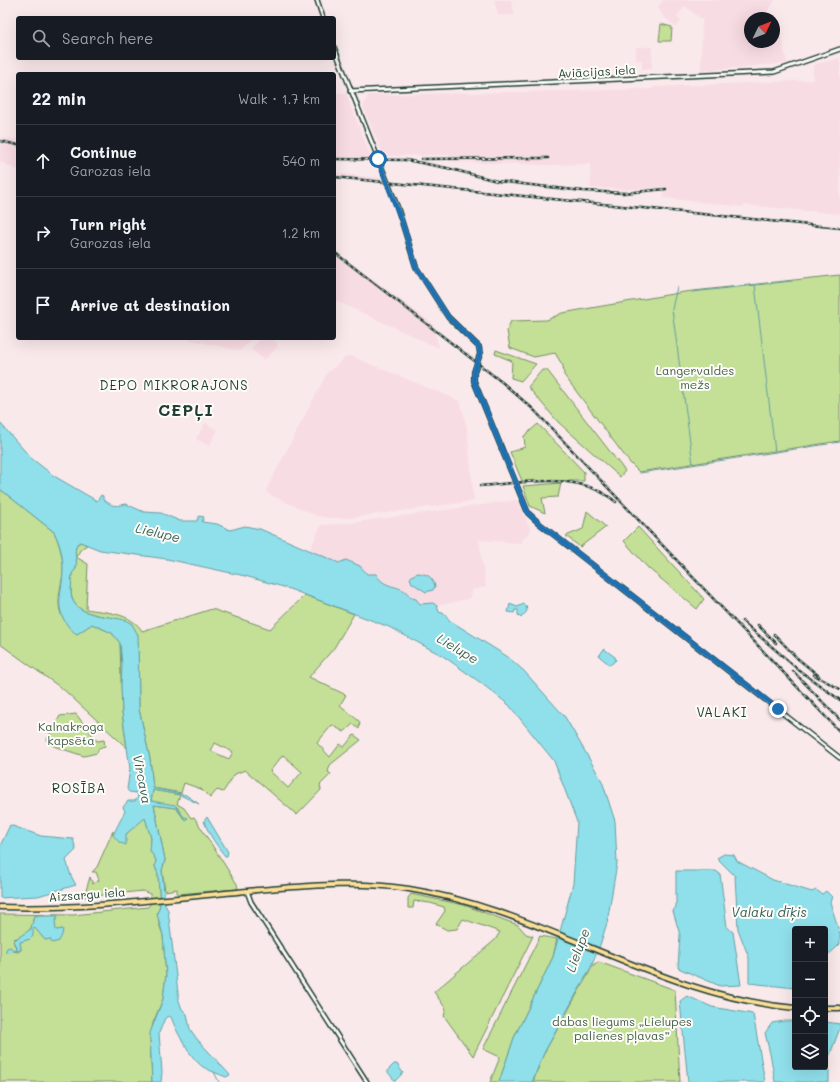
<!DOCTYPE html>
<meta charset="utf-8">
<style>
body{margin:0;font-family:Mali,sans-serif;background:#20242c;color:#f1f3f6}
.controls{position:absolute;right:12px;bottom:12px;display:grid;overflow:hidden;border-radius:4px;box-shadow:0 4px 16px #0002}
.controls button{width:36px;height:36px;display:grid;place-items:center;padding:0;border:0;border-bottom:1px solid #363941;background:#171b24;color:#f1f3f6;font:20px sans-serif}
.compass{position:absolute;left:744px;top:12px;width:36px;height:36px;border-radius:50%;background:#171b24;box-shadow:0 4px 16px #0002;rotate:47deg}
.stop{position:absolute;width:12px;height:12px;margin:-9px;border:3px solid #1f6fb2;border-radius:50%;background:#fff}
.stop.end{background:#1f6fb2;border-color:#fff;box-shadow:0 1px 4px #0008}
.list{margin:0;padding:0;list-style:none}
h2{display:flex;justify-content:space-between;align-items:center;height:52px;margin:0;padding:0 16px;font-size:17px}
h2 small{font-size:13px;font-weight:400;color:#9ea1a6}
.list li{display:grid;grid-template-columns:26px 1fr auto;gap:12px;align-items:center;box-sizing:border-box;height:72px;padding:0 16px;border-top:1px solid #363941}
.list b{display:block;font-size:15px;white-space:nowrap}
.list p{margin:0;font-size:13px;white-space:nowrap;color:#9ea1a6}
.list em{font-size:13px;font-style:normal;color:#9ea1a6}
.icon{flex:none;width:22px;height:22px;fill:none;stroke:currentColor;stroke-width:2;stroke-linecap:round;stroke-linejoin:round}
.map{position:relative;flex:none;width:840px;height:1082px;overflow:hidden}
.search{position:absolute;background:#171b24;box-shadow:0 4px 16px #0002;left:16px;top:16px;width:320px;height:44px;display:flex;align-items:center;gap:10px;box-sizing:border-box;padding:0 14px;border-radius:4px;color:#9ea1a6;font-size:15px}
.panel{position:absolute;background:#171b24;box-shadow:0 4px 16px #0002;left:16px;top:72px;width:320px;height:268px;border-radius:4px}
.map>svg:first-child{display:block}
</style>
<div class="map">
<svg width="840" height="1082" viewBox="0 0 840 1082">
<rect width="100%" height="100%" fill="#fae9eb"/>
<filter id="ink" filterUnits="userSpaceOnUse"><feTurbulence type="fractalNoise" baseFrequency=".025" numOctaves="2"/><feDisplacementMap in="SourceGraphic" scale="8" xChannelSelector="R" yChannelSelector="G"/><feConvolveMatrix kernelMatrix="1 2 1 2 8 2 1 2 1" color-interpolation-filters="sRGB"/></filter>
<g filter="url(#ink)">
<path fill="#f8dce3" d="M 494,0 L 511,0 L 515,15 L 498,15 Z
M 663,0 L 776,0 L 763,16 L 765,18 L 750,18 L 750,42 L 774,42 L 774,27 L 781,33 L 787,63 L 701,71 L 702,20 L 685,6 L 677,17 L 681,21 L 676,27 L 662,15 L 658,7 Z
M 636,47 L 652,47 L 652,69 L 642,69 L 642,60 L 636,60 Z
M 840,58 L 840,214 L 744,205 L 743,207 L 664,198 L 663,188 L 628,189 L 591,188 L 590,164 L 549,165 L 450,162 L 450,155 L 385,156 L 382,153 L 363,106 L 366,99 L 369,95 L 653,89 L 653,87 L 813,80 L 813,65 Z
M 334,93 L 346,93 L 372,160 L 334,161 L 334,158 L 340,158 L 334,157 Z
M 0,138 L 18,139 L 18,170 L 0,162 Z
M 334,173 L 382,178 L 384,182 L 334,177 Z
M 334,250 L 433,324 L 439,348 L 334,300 Z
M 183,338 L 252,338 L 240,351 Z
M 261,338 L 271,338 L 277,343 L 277,348 L 264,360 L 251,349 Z
M 351,356 L 460,401 L 467,427 L 474,501 L 349,518 L 330,518 L 317,516 L 268,494 L 266,490 L 327,373 L 346,357 Z
M 205,423 L 218,430 L 209,446 L 196,439 Z
M 517,500 L 531,530 L 520,543 L 479,540 L 486,587 L 472,590 L 471,598 L 437,606 L 433,603 L 420,604 L 401,588 L 387,586 L 378,579 L 367,574 L 360,566 L 346,560 L 340,564 L 309,551 L 321,525 L 350,523 Z"/>
<path fill="#c4df96" stroke="#728e65" fill-rule="evenodd" d="M 661,24 L 672,27 L 671,41 L 659,41 Z
M 840,275 L 840,441 L 639,472 L 630,463 L 564,375 L 563,366 L 555,353 L 534,357 L 510,348 L 507,331 L 511,321 L 547,320 L 562,313 L 684,292 Z
M 496,350 L 536,364 L 521,381 L 511,378 L 512,361 L 495,354 Z
M 542,370 L 547,370 L 625,471 L 620,477 L 558,422 L 528,387 Z
M 538,424 L 584,472 L 584,481 L 522,481 L 510,452 L 525,447 L 524,436 Z
M 561,483 L 558,497 L 542,498 L 545,513 L 530,506 L 523,486 Z
M 0,489 L 54,532 C 60,544 64,561 63,574 C 61,586 57,600 60,611 C 63,621 71,627 77,634 L 92,624 L 112,633 L 120,643 L 122,712 L 127,748 L 64,690 L 0,644 Z
M 587,511 L 606,527 L 580,547 L 566,536 L 583,529 Z
M 638,527 L 704,599 L 697,609 L 648,568 L 624,541 Z
M 81,542 L 87,545 L 81,549 L 76,557 L 88,564 L 86,609 C 104,612 132,613 142,631 L 212,609 L 270,629 L 305,595 L 354,614 L 334,648 L 309,677 L 346,695 L 340,705 L 360,722 L 359,729 L 353,724 L 344,732 L 332,725 L 317,743 L 330,757 L 340,744 L 344,747 L 354,735 L 361,740 L 330,765 L 328,772 L 331,774 L 320,785 L 321,790 L 297,815 L 245,770 L 235,774 L 223,792 L 217,790 L 210,798 L 201,789 L 184,783 L 181,793 L 153,788 L 150,759 L 139,709 L 138,642 L 132,624 C 112,613 69,620 71,589 C 72,584 71,578 72,573 C 74,571 75,571 76,568 C 78,560 73,552 77,544 ZM 215,743 L 233,752 L 229,759 L 211,751 ZM 283,755 L 302,772 L 288,788 L 270,771 Z
M 76,714 L 97,741 L 104,740 L 105,746 L 99,748 L 97,753 L 84,756 L 56,747 L 48,743 L 47,739 L 60,716 Z
M 153,790 L 180,795 L 177,804 L 184,808 L 191,818 L 194,817 L 237,884 L 238,889 L 177,894 L 177,889 L 165,891 L 162,870 L 165,860 L 154,805 L 176,808 L 185,820 L 177,807 L 151,801 Z
M 145,817 L 151,838 L 151,851 L 156,860 L 155,866 L 158,874 L 160,905 L 158,913 L 159,924 L 163,935 L 166,975 L 163,999 L 153,1023 L 150,1038 L 152,1082 L 0,1082 L 0,914 L 73,915 L 148,907 L 151,903 L 150,894 L 143,891 L 84,897 L 90,877 L 93,884 L 99,880 L 96,872 L 92,872 L 97,867 L 113,831 L 113,835 L 125,838 L 126,834 ZM 33,918 L 54,922 L 56,931 L 62,929 L 45,940 L 34,926 L 27,939 L 20,942 L 21,950 L 18,952 L 11,951 L 17,949 L 14,944 L 14,939 C 25,936 34,929 33,918 Z
M 411,894 L 464,905 L 518,925 L 526,934 L 533,936 L 473,1056 L 444,1016 L 446,1009 L 434,992 L 495,940 L 500,932 L 463,919 L 457,929 L 447,930 L 436,924 L 445,911 L 444,907 L 430,903 L 414,901 L 413,908 L 408,908 L 408,898 Z
M 540,936 L 557,939 L 553,957 L 514,1038 L 499,1082 L 490,1082 L 500,1057 L 483,1049 Z
M 599,962 L 675,990 L 680,1082 L 533,1082 L 544,1053 L 594,964 Z"/>
<path fill="#90e0eb" stroke="#639fa2" d="M 0,423 L 31,458 L 54,476 L 97,501 L 101,495 L 103,496 L 103,500 C 114,506 113,507 126,504 L 144,512 L 161,513 L 180,521 L 197,521 L 199,516 L 204,517 L 202,522 L 217,524 L 230,530 L 245,526 L 260,529 L 339,563 L 346,560 L 360,566 L 367,574 L 376,574 C 385,591 403,583 410,597 L 416,599 L 420,604 L 433,603 L 437,606 L 439,612 L 445,614 L 449,620 L 508,657 L 524,671 L 565,717 L 602,781 L 615,821 L 617,863 L 607,923 L 600,945 L 591,967 L 544,1053 L 532,1082 L 499,1082 L 514,1038 L 553,957 L 573,884 L 577,822 L 554,761 L 509,705 L 481,683 L 443,656 L 389,627 L 287,588 L 245,576 L 167,559 L 100,550 L 80,542 L 77,544 C 73,552 78,560 76,568 C 75,571 73,571 72,574 C 71,578 72,585 71,589 C 69,619 109,614 127,621 L 132,624 L 138,635 L 139,709 L 150,759 L 153,788 L 186,795 L 199,804 L 180,795 L 153,790 L 151,801 L 175,805 L 184,817 L 188,818 L 185,820 L 176,808 L 154,805 L 165,860 L 162,870 L 165,905 L 168,910 L 179,1001 L 182,1009 L 187,1014 L 190,1029 L 197,1039 L 230,1075 L 226,1077 C 219,1074 210,1071 203,1067 C 190,1058 176,1031 171,1017 L 169,1016 L 165,1018 L 159,1033 L 162,1072 L 161,1082 L 152,1082 L 150,1033 L 163,999 L 166,975 L 163,935 L 157,914 L 160,905 L 158,874 L 155,866 L 156,860 L 150,851 L 151,838 L 145,818 L 126,834 L 126,845 L 119,842 L 113,835 L 125,811 L 123,807 L 128,801 L 135,801 L 138,797 L 137,793 L 129,792 L 127,789 L 130,769 L 122,712 L 121,686 L 122,665 L 120,643 L 112,633 L 92,624 L 77,634 C 73,632 71,629 68,626 C 53,606 63,591 63,570 C 63,556 60,544 54,532 L 0,489 Z
M 418,573 C 427,574 432,576 435,586 L 433,590 L 426,592 L 412,583 L 410,578 L 413,575 Z
M 510,604 L 517,607 L 524,604 L 526,606 L 527,611 L 521,618 L 518,615 L 518,610 L 515,610 L 514,613 L 508,612 Z
M 604,649 L 615,657 L 616,660 L 610,665 L 599,656 Z
M 207,817 L 228,852 L 227,856 L 225,856 C 217,846 208,833 204,821 Z
M 10,825 L 41,836 L 73,839 L 76,850 L 66,860 L 71,876 L 76,885 L 38,896 L 0,898 L 0,846 Z
M 724,854 L 734,855 L 737,861 L 773,880 L 812,892 L 816,890 L 822,894 L 826,891 L 832,897 L 830,902 L 840,934 L 840,944 L 825,958 L 825,929 L 795,929 L 795,988 L 749,983 L 749,958 L 738,929 L 735,876 L 717,858 Z
M 676,871 L 716,871 L 720,874 L 727,927 L 733,932 L 741,985 L 720,986 L 678,968 L 680,935 L 673,911 L 676,907 Z
M 34,916 L 58,916 L 55,922 L 56,930 L 63,929 L 62,935 L 59,941 L 52,943 L 50,939 L 45,940 L 34,927 L 33,930 L 33,936 L 30,939 L 20,942 L 21,950 L 5,952 L 7,948 L 10,947 L 15,951 L 17,949 L 13,941 L 31,929 Z
M 687,996 L 712,1007 L 753,1014 L 765,1082 L 688,1082 L 680,1001 Z
M 784,1021 L 795,1021 L 795,1067 L 825,1067 L 825,1022 L 840,1024 L 840,1028 L 829,1057 L 829,1082 L 775,1082 L 771,1058 L 765,1033 L 772,1023 Z
M 394,1064 L 397,1064 L 403,1073 L 395,1081 L 387,1071 Z"/>
<g fill="none" stroke-linecap="round" stroke-linejoin="round">
<path stroke="#639fa2" stroke-width="1" d="M 755,285 L 775,452
M 677,287 L 672,309 L 693,464
M 692,292 L 792,281
M 833,443 L 840,442
M 640,473 L 828,444
M 214,1072 L 219,1082"/>
<g stroke="#1f3d34" stroke-width="6">
<path id="secondary" d="M 317,0 L 323,18
M 334,47 L 397,206 L 416,267 L 448,317 L 479,347 L 480,354 L 474,372 L 474,381 L 528,513 L 540,524 L 840,758
M 350,91 L 774,72 L 840,49
M 247,891 L 251,902 L 367,1082"/>
</g>
<g stroke="#1f3d34" stroke-width="7">
<path id="highway" d="M 0,907 C 86,910 172,898 257,890 C 308,886 359,881 409,889 C 543,910 659,996 795,1008
M 825,1008 L 840,1008"/>
</g>
<use href="#secondary" stroke="#fdfcf7" stroke-width="3"/>
<use href="#highway" stroke="#fdde96" stroke-width="4"/>
<g stroke="#1f3d34" stroke-width="2.5">
<path id="rail" d="M 0,141 L 18,145
M 334,159 L 406,160 L 447,168 L 497,181 L 583,191 L 624,193 L 666,189
M 422,159 L 548,158
M 334,177 L 840,228
M 334,252 L 503,383 L 533,409 L 840,732
M 480,486 C 525,483 578,470 616,502
M 742,621 L 800,671 L 840,700
M 758,625 L 776,643
M 774,634 L 797,658 L 819,676
M 793,671 L 840,720
M 814,675 L 840,689"/>
</g>
<use href="#rail" stroke="#fdfcf7" stroke-width="1" stroke-dasharray="3" stroke-linecap="butt"/>
</g>
</g>
<g fill="none" stroke-linecap="round" stroke-linejoin="round" filter="url(#ink)">
<path stroke="#1f6fb2" stroke-width="5" d="M 378,159 L 402,222 L 416,267 L 448,317 L 479,347 L 480,354 L 474,372 L 474,381 L 528,513 L 540,524 L 778,709"/>
</g>
<g text-anchor="middle" dominant-baseline="central" stroke-width="4" stroke-linejoin="round" paint-order="stroke">
<g font-size="12" fill="#1f3d34" stroke="#fdfcf7">
<text transform="translate(597 71) rotate(-3)">Aviācijas iela</text>
<text transform="translate(87 894) rotate(-4)">Aizsargu iela</text>
</g>
<g font-size="12" fill="#405d48" stroke="#fdfcf7">
<text x="695" y="370">Langervaldes<tspan x="695" dy="14">mežs</tspan></text>
<text x="71" y="726">Kalnakroga<tspan x="71" dy="14">kapsēta</tspan></text>
<text x="622" y="1021">dabas liegums „Lielupes<tspan x="622" dy="14">palienes pļavas”</tspan></text>
</g>
<g font-size="13" letter-spacing="1" fill="#1f3d34" stroke="#fdfcf7">
<text x="174" y="384">DEPO MIKRORAJONS</text>
<text x="722" y="711">VALAKI</text>
<text x="79" y="787">ROSĪBA</text>
</g>
<g font-size="13" font-style="italic" fill="#365e59" stroke="#fdfcf7">
<text transform="translate(158 532) rotate(13)">Lielupe</text>
<text transform="translate(458 648) rotate(31)">Lielupe</text>
<text transform="translate(143 779) rotate(79)">Vircava</text>
<text x="769" y="911">Valaku dīķis</text>
<text transform="translate(577 950) rotate(-70)">Lielupe</text>
</g>
<g font-size="16" font-weight="bold" letter-spacing="1" fill="#1f3d34" stroke="#fdfcf7">
<text x="186" y="409">CEPĻI</text>
</g>
</g>
</svg>
<div class="controls">
<button>+</button>
<button>−</button>
<button><svg class="icon" aria-label="locate" viewBox="0 0 24 24"><circle cx="12" cy="12" r="6"/><path d="M12 2v4M12 18v4M2 12h4M18 12h4"/></svg></button>
<button><svg class="icon" aria-label="layers" viewBox="0 0 24 24"><path d="M12 4l9 5-9 5-9-5zM3 14l9 5 9-5"/></svg></button>
</div>
<svg class="compass" viewBox="-18 -18 36 36"><path d="M0-13l5 13h-10z" fill="#e53935"/><path d="M0 13l5-13h-10z" fill="#9ea1a6"/></svg>
<div class="stop" style="left:378px;top:159px"></div>
<div class="stop end" style="left:778px;top:709px"></div>
<div class="search"><svg class="icon" aria-label="search" viewBox="0 0 24 24"><circle cx="10" cy="10" r="6"/><path d="M15 15l6 6"/></svg>Search here</div>
<section class="panel">
<h2>22 min<small>Walk · 1.7 km</small></h2>
<ul class="list">
<li><svg class="icon" aria-label="ahead" viewBox="0 0 24 24"><path d="M12 20V5M6 11l6-6 6 6"/></svg><div><b>Continue</b><p>Garozas iela</p></div><em>540 m</em></li>
<li><svg class="icon" aria-label="right" viewBox="0 0 24 24"><path d="M7 20v-9h11M14 6l5 5-5 5"/></svg><div><b>Turn right</b><p>Garozas iela</p></div><em>1.2 km</em></li>
<li><svg class="icon" aria-label="arrive" viewBox="0 0 24 24"><path d="M6 21V4h12l-3 4 3 4H6"/></svg><div><b>Arrive at destination</b></div></li>
</ul>
</section>
</div>
